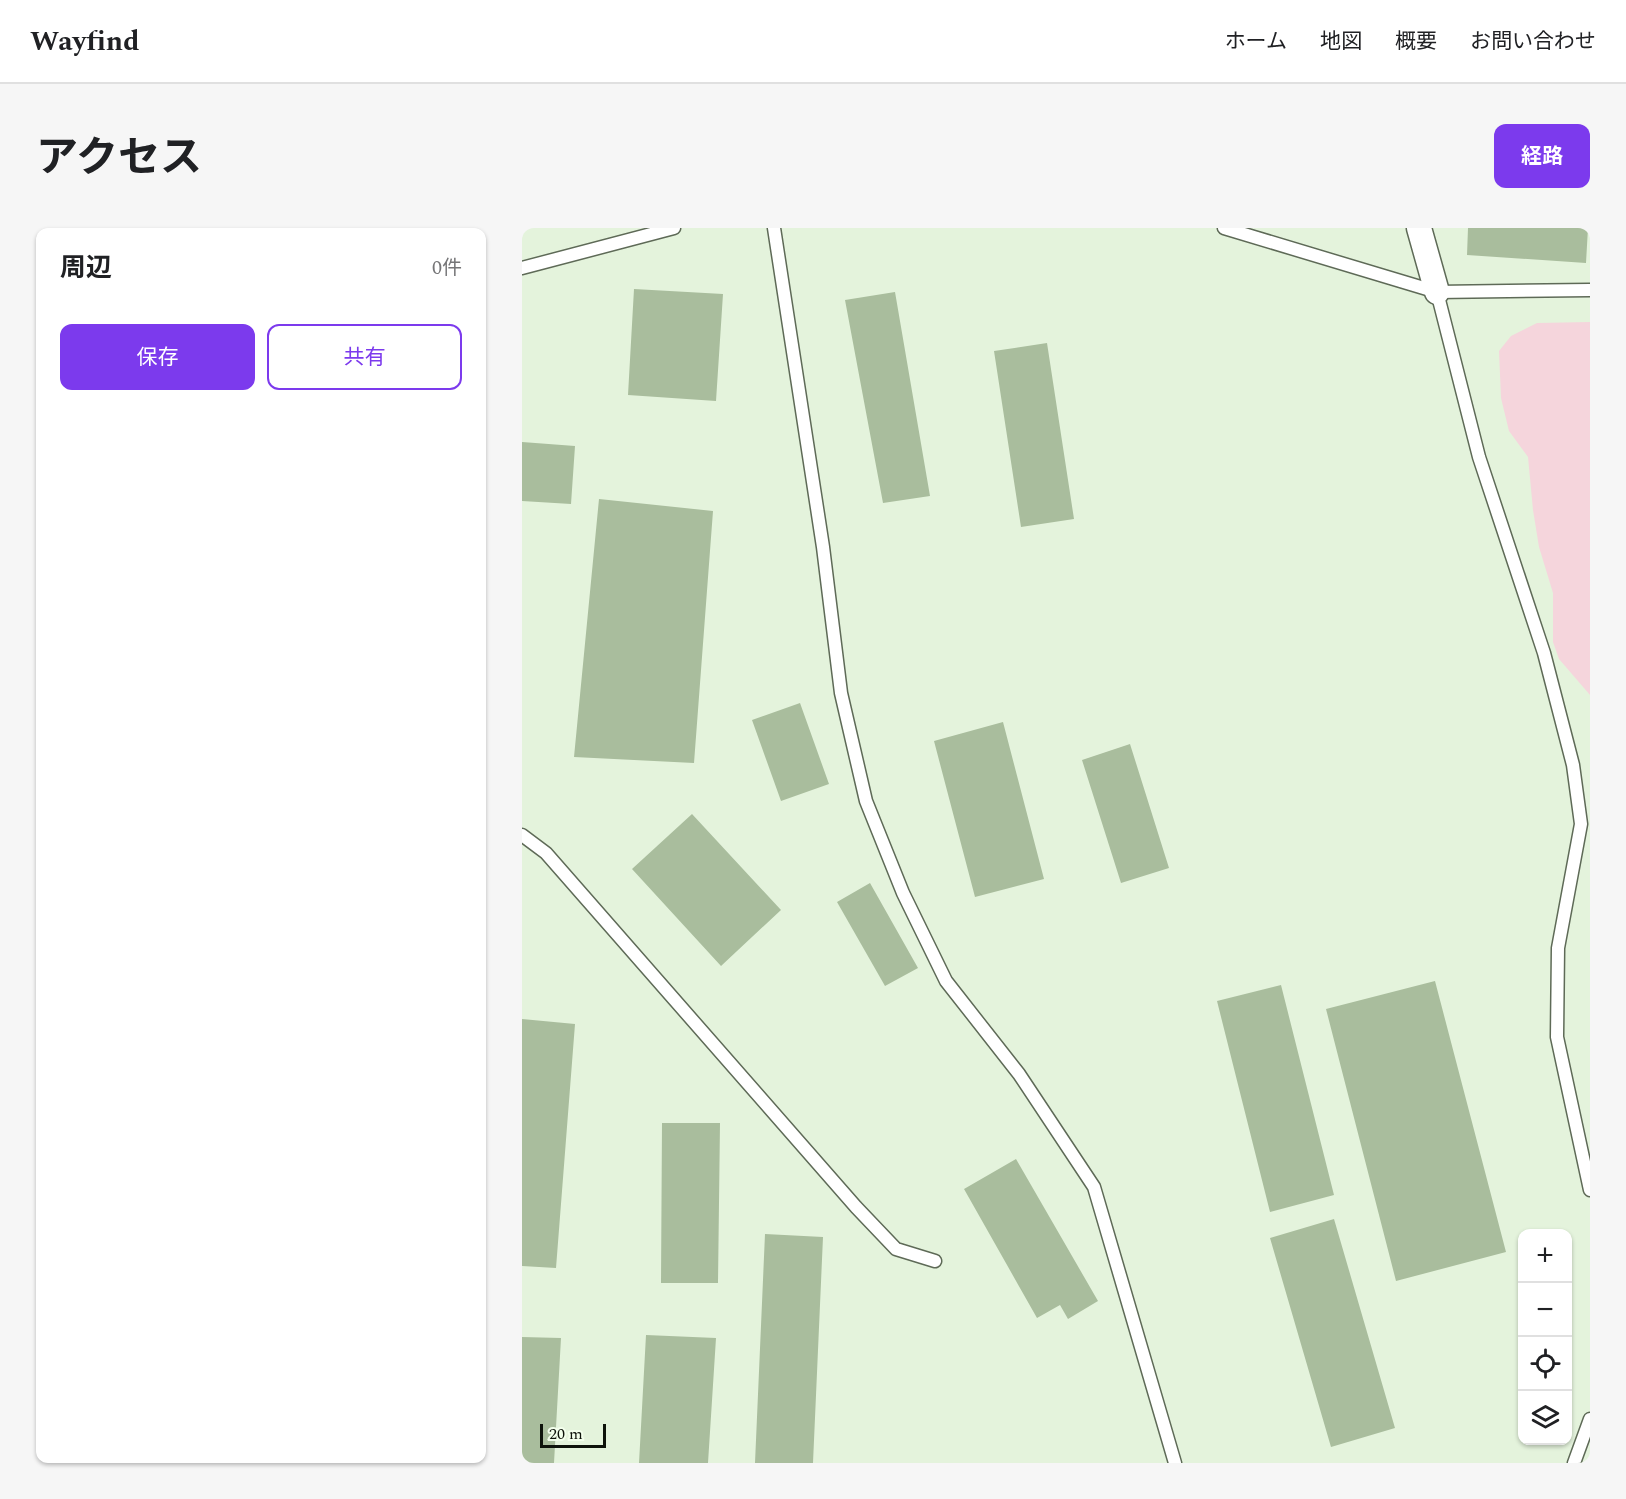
<!DOCTYPE html>
<html lang="ja">
<meta charset="utf-8">
<style>
body{margin:0;font-family:Spectral,"Noto Sans JP",serif;background:#f6f6f6;color:#202124}
.controls{position:absolute;right:18px;bottom:18px;display:grid;overflow:hidden;border-radius:12px;box-shadow:0 2px 4px #0004}
.controls button{width:54px;height:54px;display:grid;place-items:center;padding:0;border:0;border-bottom:2px solid #e0e0e0;background:#fff;color:#202124;font:30px sans-serif}
.scale{position:absolute;left:18px;bottom:15px;width:66px;box-sizing:border-box;padding-left:6px;border:3px solid #0e130b;border-top:0;font-size:16px;line-height:21px;white-space:nowrap;color:#0e130b;-webkit-text-stroke:4px #f3ffec;paint-order:stroke}
.list{margin:0;padding:0;list-style:none}
h2{display:flex;justify-content:space-between;align-items:center;height:78px;margin:0;padding:0 24px;font-size:26px}
h2 small{font-size:20px;font-weight:400;color:#757577}
.actions{display:flex;gap:12px;padding:18px 24px}
.actions a{flex:1;padding:14px 0;border:2px solid #7c3aed;border-radius:12px;text-align:center;font-size:21px;color:#7c3aed}
.actions .main{background:#7c3aed;color:#fff}
.icon{flex:none;width:33px;height:33px;fill:none;stroke:currentColor;stroke-width:2;stroke-linecap:round;stroke-linejoin:round}
.map{position:relative;flex:none;width:1068px;height:1235px;overflow:hidden;border-radius:12px}
header{display:flex;align-items:center;gap:36px;box-sizing:border-box;height:84px;padding:0 30px;background:#fff;border-bottom:2px solid #e0e0e0}
header strong{font-size:28px}
nav{display:flex;gap:33px;margin-inline-start:auto;font-size:21px}
.intro{display:flex;align-items:center;justify-content:space-between;box-sizing:border-box;height:144px;padding:0 36px}
h1{margin:0;font-size:42px}
.button{padding:15px 27px;border-radius:12px;background:#7c3aed;color:#fff;font-size:21px;font-weight:700}
main{display:flex;gap:36px;padding:0 36px}
aside{flex:1;background:#fff;border-radius:12px;box-shadow:0 2px 4px #0004}
.map>svg:first-child{display:block}
</style>
<header>
<strong>Wayfind</strong>
<nav><a>ホーム</a><a>地図</a><a>概要</a><a>お問い合わせ</a></nav>
</header>
<div class="intro"><h1>アクセス</h1><a class="button">経路</a></div>
<main>
<aside>
<h2>周辺<small>0件</small></h2>
<ul class="list">
</ul>
<div class="actions"><a class="main">保存</a><a>共有</a></div>
</aside>
<div class="map">
<svg width="1068" height="1235" viewBox="0 0 1068 1235">
<rect width="100%" height="100%" fill="#e4f3dc"/>
<path fill="#f5d5dc" d="M 1068,94 L 1068,467 L 1037,431 L 1031,414 L 1031,365 L 1017,319 L 1011,282 L 1006,229 L 987,203 L 979,170 L 977,123 L 989,108 L 1015,95 Z"/>
<path fill="#a9bd9d" d="M 946,0 L 1066,0 L 1064,35 L 945,27 Z
M 112,61 L 201,66 L 194,173 L 106,167 Z
M 373,64 L 408,268 L 361,275 L 323,72 Z
M 525,115 L 552,291 L 499,299 L 472,123 Z
M 0,214 L 53,218 L 49,276 L 0,273 Z
M 77,271 L 191,283 L 172,535 L 52,529 Z
M 278,475 L 307,556 L 259,573 L 230,492 Z
M 481,494 L 522,651 L 453,669 L 412,513 Z
M 608,516 L 647,640 L 599,655 L 560,532 Z
M 170,586 L 259,682 L 199,738 L 110,641 Z
M 348,655 L 396,740 L 363,758 L 315,674 Z
M 913,753 L 984,1024 L 874,1053 L 804,781 Z
M 759,757 L 812,967 L 748,984 L 695,773 Z
M 0,791 L 53,796 L 34,1040 L 0,1038 Z
M 140,895 L 198,895 L 196,1055 L 139,1055 Z
M 494,931 L 576,1073 L 546,1091 L 538,1077 L 515,1090 L 442,961 Z
M 812,991 L 873,1200 L 809,1219 L 748,1010 Z
M 243,1006 L 301,1009 L 291,1235 L 233,1235 Z
M 124,1107 L 194,1110 L 186,1235 L 117,1235 Z
M 0,1109 L 39,1110 L 32,1235 L 0,1235 Z"/>
<g fill="none" stroke-linecap="round" stroke-linejoin="round">
<g stroke="#5e6a57" stroke-width="15">
<path id="lane" d="M 252,0 L 301,319 L 319,465 L 344,573 L 381,665 L 424,753 L 497,846 L 572,959 L 653,1235
M 702,0 L 915,64 L 1068,62
M 0,40 L 152,0
M 915,64 L 957,229 L 1022,425 L 1051,537 L 1059,596 L 1036,720 L 1035,809 L 1068,962
M 0,607 L 24,625 L 334,979 L 374,1021 L 413,1033
M 1052,1235 L 1068,1191"/>
</g>
<g stroke="#5e6a57" stroke-width="27">
<path id="street" d="M 897,0 L 915,64"/>
</g>
<use href="#lane" stroke="#fff" stroke-width="12"/>
<use href="#street" stroke="#fff" stroke-width="24"/>
</g>
</svg>
<div class="controls">
<button>+</button>
<button>−</button>
<button><svg class="icon" aria-label="locate" viewBox="0 0 24 24"><circle cx="12" cy="12" r="6"/><path d="M12 2v4M12 18v4M2 12h4M18 12h4"/></svg></button>
<button><svg class="icon" aria-label="layers" viewBox="0 0 24 24"><path d="M12 4l9 5-9 5-9-5zM3 14l9 5 9-5"/></svg></button>
</div>
<div class="scale">20 m</div>
</div>
</main>
